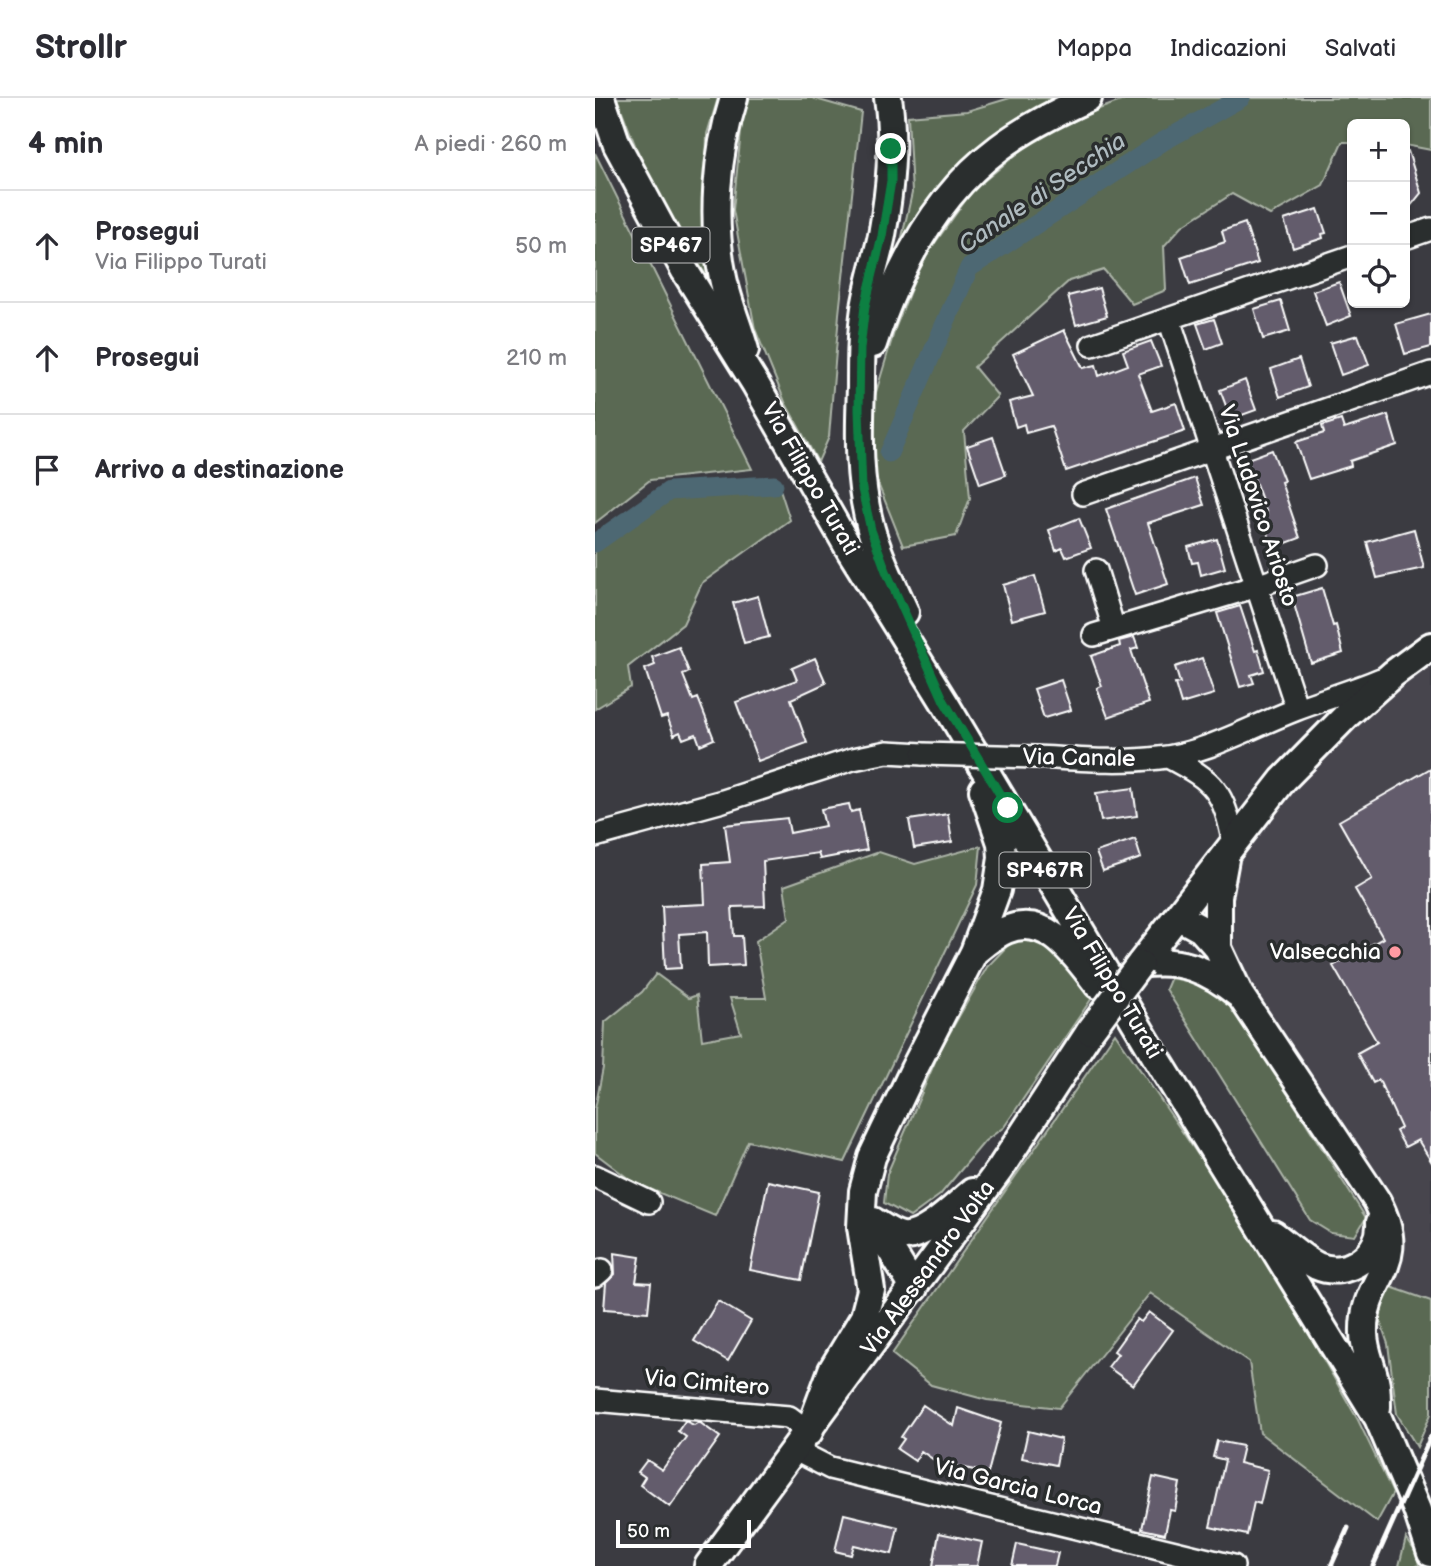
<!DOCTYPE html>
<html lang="it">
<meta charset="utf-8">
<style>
body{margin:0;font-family:"Balsamiq Sans",sans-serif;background:#f2f2f3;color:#2b2b33}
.controls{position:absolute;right:21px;top:21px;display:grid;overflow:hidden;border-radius:10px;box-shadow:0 2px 5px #0004}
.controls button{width:63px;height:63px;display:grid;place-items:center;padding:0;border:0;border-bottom:2px solid #e1e1e2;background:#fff;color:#2b2b33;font:35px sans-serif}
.scale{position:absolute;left:21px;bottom:18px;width:135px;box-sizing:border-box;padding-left:7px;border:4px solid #fff;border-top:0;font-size:19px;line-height:24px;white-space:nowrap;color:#fff;-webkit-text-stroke:5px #2a2d2e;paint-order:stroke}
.stop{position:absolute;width:21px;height:21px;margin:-16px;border:5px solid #0b8043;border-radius:50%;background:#fff}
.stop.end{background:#0b8043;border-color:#fff;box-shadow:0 2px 7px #0008}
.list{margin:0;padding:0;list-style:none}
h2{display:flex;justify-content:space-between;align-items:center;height:91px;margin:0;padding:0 28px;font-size:30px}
h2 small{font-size:23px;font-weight:400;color:#7c7c81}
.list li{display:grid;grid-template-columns:46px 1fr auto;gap:21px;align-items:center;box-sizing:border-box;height:112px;padding:0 28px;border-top:2px solid #e1e1e2}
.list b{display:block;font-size:26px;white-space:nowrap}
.list p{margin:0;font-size:23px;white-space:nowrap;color:#7c7c81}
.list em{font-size:23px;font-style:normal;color:#7c7c81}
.icon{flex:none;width:38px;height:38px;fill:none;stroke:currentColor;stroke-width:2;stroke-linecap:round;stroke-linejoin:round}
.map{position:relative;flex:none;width:836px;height:1468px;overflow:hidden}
header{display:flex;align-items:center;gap:42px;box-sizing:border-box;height:98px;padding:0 35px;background:#fff;border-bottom:2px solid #e1e1e2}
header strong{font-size:33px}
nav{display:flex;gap:38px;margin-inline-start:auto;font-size:24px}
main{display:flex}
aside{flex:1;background:#fff}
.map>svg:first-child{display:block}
</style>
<header>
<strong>Strollr</strong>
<nav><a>Mappa</a><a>Indicazioni</a><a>Salvati</a></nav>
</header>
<main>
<aside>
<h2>4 min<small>A piedi · 260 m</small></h2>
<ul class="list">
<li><svg class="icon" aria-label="ahead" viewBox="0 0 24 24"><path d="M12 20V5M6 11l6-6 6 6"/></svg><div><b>Prosegui</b><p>Via Filippo Turati</p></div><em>50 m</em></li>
<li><svg class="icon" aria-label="ahead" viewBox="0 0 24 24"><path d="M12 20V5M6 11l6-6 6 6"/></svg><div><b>Prosegui</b></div><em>210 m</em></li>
<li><svg class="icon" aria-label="arrive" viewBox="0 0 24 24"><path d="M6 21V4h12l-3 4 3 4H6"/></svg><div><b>Arrivo a destinazione</b></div></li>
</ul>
</aside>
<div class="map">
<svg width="836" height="1468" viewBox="0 0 836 1468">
<rect width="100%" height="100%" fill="#3b3b41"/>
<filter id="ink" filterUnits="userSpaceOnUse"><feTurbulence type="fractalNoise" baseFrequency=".0143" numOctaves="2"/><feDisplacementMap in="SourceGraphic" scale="14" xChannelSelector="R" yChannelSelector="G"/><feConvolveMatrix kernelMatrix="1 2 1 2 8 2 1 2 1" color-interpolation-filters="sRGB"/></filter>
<g filter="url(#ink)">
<path fill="#47454e" d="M 836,564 L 836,1203 L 790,1187 L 803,1151 L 652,893 L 630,845 L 637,773 L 667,728 L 736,648 L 804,585 Z"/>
<path fill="#5a6952" stroke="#acb4a8" stroke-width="2" d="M 22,0 L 123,0 L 112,36 L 109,151 L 117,186 L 75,122 L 42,52 Z
M 154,0 L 217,0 L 266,14 L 244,216 L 234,339 L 223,364 L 190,304 L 160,231 L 138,112 L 148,14 Z
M 415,0 L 474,0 L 329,115 L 305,148 L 317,95 L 313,18 L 372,13 Z
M 534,0 L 836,0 L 836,52 L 810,47 L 810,26 L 757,26 L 757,44 L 747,44 L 728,87 L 675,117 L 637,96 L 587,128 L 569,148 L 571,192 L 537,206 L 509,172 L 474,183 L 379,269 L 403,298 L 369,333 L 375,400 L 361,438 L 308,448 L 280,378 L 276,311 L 300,231 L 327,163 L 378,92 L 439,42 L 504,11 Z
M 0,55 L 157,371 L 55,382 L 0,425 Z
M 185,391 L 195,422 L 107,485 L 88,526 L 33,569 L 36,589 L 0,611 L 0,453 L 77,399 Z
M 386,748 L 382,787 L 250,1064 L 153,1043 L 120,1118 L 38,1084 L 0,1055 L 0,1011 L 8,970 L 10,924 L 47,894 L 61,876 L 94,900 L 102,897 L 107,942 L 146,935 L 135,900 L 171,900 L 161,843 L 194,820 L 189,788 L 284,754 L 320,766 Z
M 419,841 L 444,842 L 463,854 L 497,900 L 409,1029 L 390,1043 L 345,1097 L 315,1119 L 289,1105 L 292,1076 L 345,952 L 392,869 Z
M 579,872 L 629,895 L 771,1120 L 760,1138 L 736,1135 L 715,1122 L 571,891 Z
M 520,935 L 612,1070 L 638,1103 L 763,1322 L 798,1395 L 782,1424 L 665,1335 L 654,1264 L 555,1195 L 464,1310 L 392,1302 L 336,1287 L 297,1256 Z
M 790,1187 L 836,1203 L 836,1316 L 822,1349 L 802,1316 L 793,1246 L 782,1214 Z
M 811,1440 L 822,1456 L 824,1468 L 804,1468 Z"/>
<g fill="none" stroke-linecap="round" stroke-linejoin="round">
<path stroke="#4e6773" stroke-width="19" d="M 294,355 L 374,170 L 567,44 L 646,0
M 0,445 L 74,393 L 179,387"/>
</g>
<path fill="#645c6c" stroke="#fff" stroke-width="2" d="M 813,53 L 826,95 L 810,115 L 810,54 Z
M 723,111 L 731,135 L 727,136 L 728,140 L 698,150 L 689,122 Z
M 650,125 L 663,165 L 595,187 L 586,159 L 630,144 L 627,133 Z
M 744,184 L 756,218 L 731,228 L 718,193 Z
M 504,190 L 512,218 L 481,227 L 473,198 Z
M 686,203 L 695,233 L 668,241 L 659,211 Z
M 836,216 L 836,249 L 810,256 L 801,226 Z
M 619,221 L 627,245 L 611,251 L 602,226 Z
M 469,232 L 488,270 L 501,267 L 504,278 L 533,267 L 528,253 L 556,243 L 566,268 L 543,276 L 557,313 L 581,305 L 590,333 L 471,373 L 456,328 L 431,335 L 429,326 L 421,329 L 414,304 L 438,298 L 418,256 Z
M 763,237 L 774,267 L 746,277 L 735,245 Z
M 704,261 L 713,289 L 685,299 L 676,271 Z
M 650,282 L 661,312 L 636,321 L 625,292 Z
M 793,317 L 802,347 L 755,363 L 756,368 L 714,381 L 701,344 L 729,335 L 727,328 L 746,322 L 749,331 Z
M 398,339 L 411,377 L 385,386 L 372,348 Z
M 677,352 L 689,383 L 686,384 L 705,440 L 678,450 L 667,418 L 672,416 L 652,361 Z
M 600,380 L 609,407 L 553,425 L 573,486 L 540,497 L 511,411 Z
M 484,420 L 496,450 L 471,459 L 467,450 L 461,453 L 454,432 Z
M 819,431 L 829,470 L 782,480 L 772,444 Z
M 622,441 L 630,470 L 606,477 L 603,464 L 597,465 L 593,449 Z
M 440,478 L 450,513 L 417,522 L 408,487 Z
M 727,490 L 738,528 L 741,527 L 748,555 L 716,565 L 697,499 Z
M 163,498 L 174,539 L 149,545 L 138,505 Z
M 645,508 L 660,553 L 663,552 L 669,573 L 656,577 L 659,585 L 645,589 L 622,515 Z
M 539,539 L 543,550 L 536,552 L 554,605 L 513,619 L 502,590 L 507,588 L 496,558 L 525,548 L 524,543 Z
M 84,549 L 94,574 L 88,577 L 98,602 L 103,600 L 119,641 L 105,647 L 101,636 L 88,641 L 85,634 L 79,637 L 72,618 L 66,620 L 50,571 L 60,567 L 57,559 Z
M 220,560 L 231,585 L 196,601 L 212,645 L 163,663 L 141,604 L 202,582 L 197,570 Z
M 607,560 L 619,596 L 586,606 L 580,586 L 585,585 L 580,569 Z
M 466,582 L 476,612 L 449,620 L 439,591 Z
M 836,670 L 836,1063 L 823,1042 L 810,1049 L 801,1033 L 806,1030 L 784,982 L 778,985 L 762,955 L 782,944 L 738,868 L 788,840 L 760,791 L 777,781 L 744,723 Z
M 538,690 L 542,718 L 506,723 L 501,695 Z
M 254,706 L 256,714 L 264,712 L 272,752 L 225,761 L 223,755 L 168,763 L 170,808 L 137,809 L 139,838 L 147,838 L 149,867 L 113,869 L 112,834 L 84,836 L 86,870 L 70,871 L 67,808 L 110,806 L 108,766 L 135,764 L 130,727 L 192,720 L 195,735 L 230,728 L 226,711 Z
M 353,716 L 357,744 L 319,750 L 314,722 Z
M 540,741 L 546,760 L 508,773 L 501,754 Z
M 173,1083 L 224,1094 L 206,1182 L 155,1172 Z
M 19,1155 L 45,1159 L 41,1184 L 56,1185 L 53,1214 L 9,1211 L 11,1185 L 20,1176 Z
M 123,1203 L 156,1223 L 133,1263 L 99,1243 Z
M 554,1214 L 578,1232 L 538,1287 L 513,1269 L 523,1256 L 519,1253 L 542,1221 L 546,1224 Z
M 328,1307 L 359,1328 L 363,1310 L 406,1325 L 393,1375 L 342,1364 L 326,1353 L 320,1363 L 302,1351 L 309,1341 L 306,1339 Z
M 90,1323 L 99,1327 L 104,1324 L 125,1339 L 75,1409 L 45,1387 L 50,1379 L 43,1374 L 52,1362 L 67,1372 L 91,1339 L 83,1333 Z
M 433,1333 L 466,1341 L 461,1367 L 427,1360 Z
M 622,1343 L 648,1348 L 644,1365 L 673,1372 L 665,1406 L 659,1404 L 652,1437 L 615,1429 L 630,1362 L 618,1359 Z
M 558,1379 L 585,1385 L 580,1413 L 575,1412 L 570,1436 L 547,1431 Z
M 249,1416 L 303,1429 L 297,1456 L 259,1447 L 256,1457 L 240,1453 Z
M 344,1435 L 387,1444 L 382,1468 L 338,1468 Z
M 422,1446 L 463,1455 L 460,1468 L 417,1468 Z"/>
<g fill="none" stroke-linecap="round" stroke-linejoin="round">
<g stroke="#fff" stroke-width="26">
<path id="minor" d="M 810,140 L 836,131
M 574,221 L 702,611
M 497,247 L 757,158
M 488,396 L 836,275
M 501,472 L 519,531
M 499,537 L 662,488 L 722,467
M 441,659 C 482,661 523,665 564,660 C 612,655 656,629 700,612 C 729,601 758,593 786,581
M 573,659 C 621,684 628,692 639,746
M 0,738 L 128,703 L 258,661 L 292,654 L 328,656
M 0,1078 L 54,1104
M 0,1178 L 7,1172
M 0,1302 L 194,1319 L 214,1334
M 200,1352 L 235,1370 L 638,1468"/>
</g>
<g stroke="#fff" stroke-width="32">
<path id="major" d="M 6,0 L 22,47 L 90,173 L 161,287 L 256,454 L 351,607 L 561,959 L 783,1320 L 822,1412 L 836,1455
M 139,0 C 121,57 116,121 128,180 C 133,204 143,228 150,252
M 293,0 C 300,46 295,92 287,137 C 282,161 274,185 270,210 C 266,237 266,262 266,289 C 264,337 263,384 276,431 C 284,460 298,487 310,514
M 278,246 C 302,172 341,97 404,50 C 432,29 462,14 493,0
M 584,819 L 606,831 L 623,850 L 645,897 L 782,1103 C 817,1170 767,1178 769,1235 C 769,1253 778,1269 781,1287 C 782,1294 782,1301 782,1309
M 623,850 L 623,799 L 630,761
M 379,854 C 389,846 399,837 411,832 C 453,814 481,859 503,887
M 545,866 L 688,682 L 753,616 L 798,576 L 836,548
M 545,866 C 585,860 612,871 643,896
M 278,1123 C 287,1128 296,1136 307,1138 C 329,1141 361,1107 377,1094
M 278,1123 L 319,1190
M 678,1136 C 692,1146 706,1160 722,1168 C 752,1181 787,1156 785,1124
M 214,1334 L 237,1272 L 269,1219 L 276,1192 L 266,1129 L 268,1093 L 277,1059 L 319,971 L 379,854 L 402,792 L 407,760 L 406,745 L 388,692
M 113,1468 L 405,1071 L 495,933"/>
</g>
<use href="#minor" stroke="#2a2d2e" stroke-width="21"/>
<use href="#major" stroke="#2a2d2e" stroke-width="26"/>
<path stroke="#fff" stroke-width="5" d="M 736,1468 L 753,1430
M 778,1468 L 836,1338"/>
<g stroke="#fff" stroke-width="26" stroke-linecap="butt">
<path id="minor-bridge" d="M 328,656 L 441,659"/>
</g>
<g stroke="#fff" stroke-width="32" stroke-linecap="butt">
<path id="major-bridge" d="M 495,933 L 545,866"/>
</g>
<use href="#minor-bridge" stroke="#2a2d2e" stroke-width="21"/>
<use href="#major-bridge" stroke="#2a2d2e" stroke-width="26"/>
</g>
</g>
<g fill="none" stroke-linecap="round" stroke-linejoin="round" filter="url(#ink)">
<path stroke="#0b8043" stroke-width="9" d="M 296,51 L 296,83 L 287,138 L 270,208 L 265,250 L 264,312 L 267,391 L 276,432 L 291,473 L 349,603 L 413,710"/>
</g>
<circle fill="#ff9aa2" stroke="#2a2d2e" stroke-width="2.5" cx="800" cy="854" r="7"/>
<g text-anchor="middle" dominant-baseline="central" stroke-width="7" stroke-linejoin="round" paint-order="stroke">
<g fill="#2a2d2e" stroke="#bfc0c0" stroke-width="2">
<rect x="37.5" y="129.5" width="77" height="35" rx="5"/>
<rect x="404.5" y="754.5" width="91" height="35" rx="5"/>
</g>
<g font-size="21" font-weight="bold" fill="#fff">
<text x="76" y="147">SP467</text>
<text x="450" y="772">SP467R</text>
</g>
<g font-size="23" fill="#fff" stroke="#2a2d2e">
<text transform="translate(215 381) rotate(60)">Via Filippo Turati</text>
<text transform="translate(663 408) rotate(72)">Via Ludovico Ariosto</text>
<text transform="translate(484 660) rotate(1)">Via Canale</text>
<text transform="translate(517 885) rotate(59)">Via Filippo Turati</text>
<text transform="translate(333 1170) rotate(-54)">Via Alessandro Volta</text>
<text transform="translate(112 1285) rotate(5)">Via Cimitero</text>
<text transform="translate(423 1389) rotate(14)">Via Garcia Lorca</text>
</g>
<g font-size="23" fill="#fff" stroke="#2a2d2e" text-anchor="end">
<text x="786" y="854">Valsecchia</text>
</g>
<g font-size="24" font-style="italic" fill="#afbbc0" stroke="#2a2d2e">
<text transform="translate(447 95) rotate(-34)">Canale di Secchia</text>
</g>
</g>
</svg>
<div class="controls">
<button>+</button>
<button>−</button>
<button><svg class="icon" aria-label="locate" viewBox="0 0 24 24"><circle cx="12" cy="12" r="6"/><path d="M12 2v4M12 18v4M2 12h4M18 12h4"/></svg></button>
</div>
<div class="scale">50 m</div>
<div class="stop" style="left:413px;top:710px"></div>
<div class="stop end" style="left:296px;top:51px"></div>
</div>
</main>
